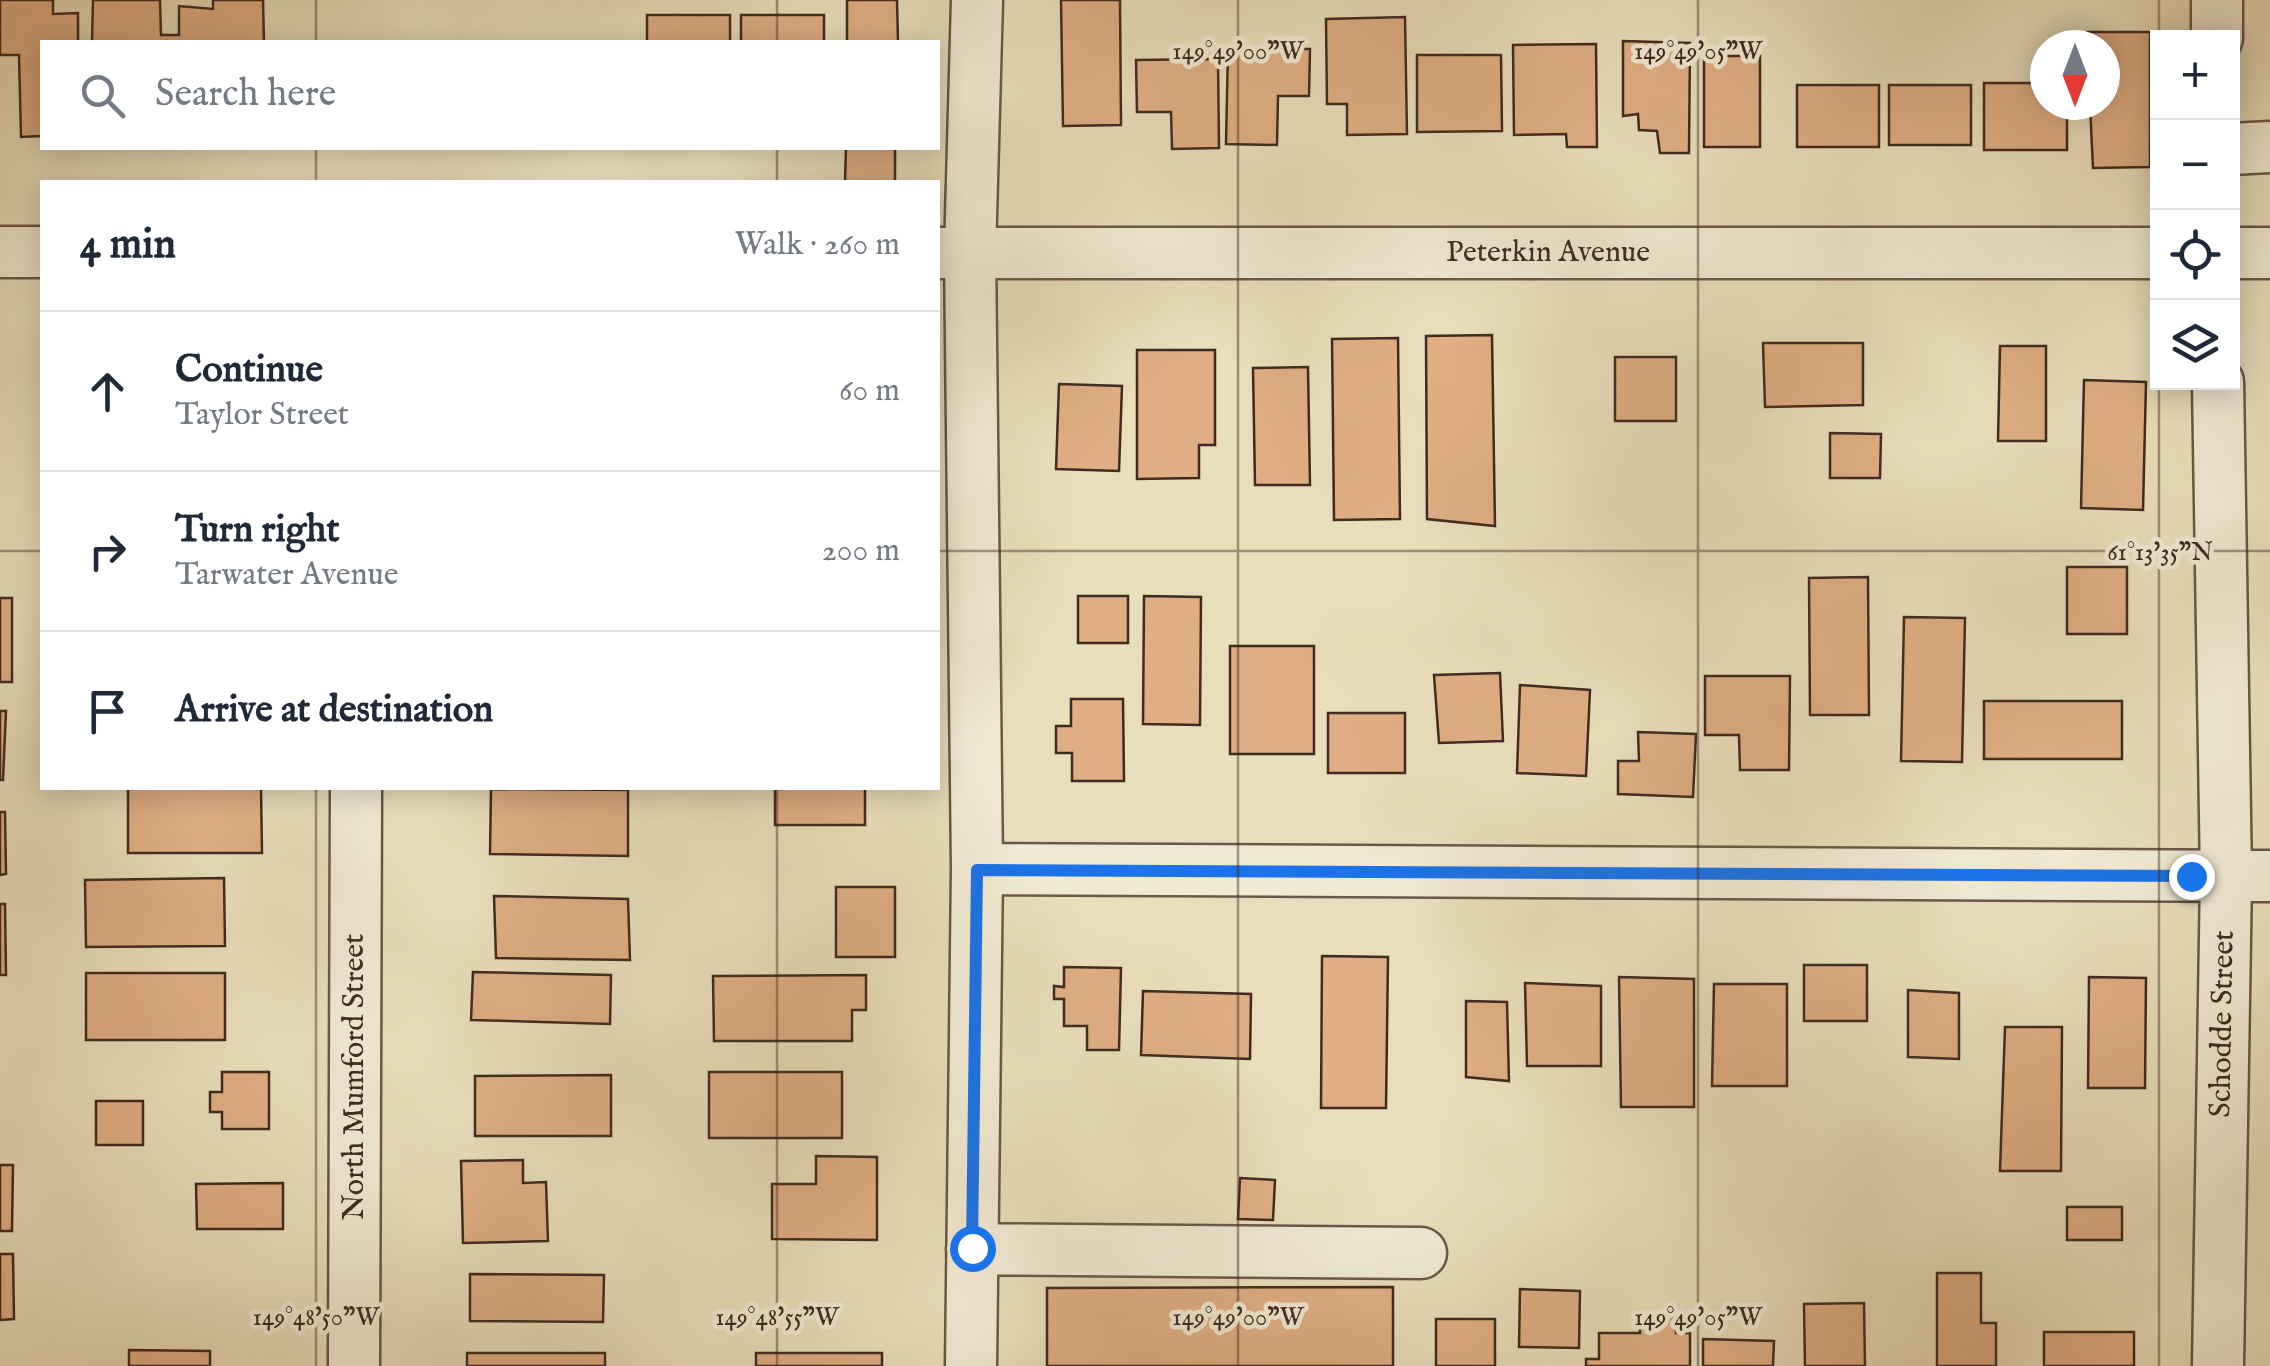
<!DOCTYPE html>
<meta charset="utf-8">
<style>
body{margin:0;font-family:"IM FELL English",serif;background:#f6f6f7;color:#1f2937}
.controls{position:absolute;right:30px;top:30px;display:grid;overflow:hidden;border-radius:0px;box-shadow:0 5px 25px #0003}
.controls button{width:90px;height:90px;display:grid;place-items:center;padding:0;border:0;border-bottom:2px solid #e0e1e3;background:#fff;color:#1f2937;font:50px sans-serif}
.compass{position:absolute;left:2030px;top:30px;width:90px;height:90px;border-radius:50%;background:#fff;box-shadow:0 5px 25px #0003;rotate:180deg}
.stop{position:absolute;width:30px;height:30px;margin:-22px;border:8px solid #1a73e8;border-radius:50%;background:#fff}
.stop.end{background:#1a73e8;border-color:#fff;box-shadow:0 2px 10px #0008}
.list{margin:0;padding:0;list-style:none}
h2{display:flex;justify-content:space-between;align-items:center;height:130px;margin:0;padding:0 40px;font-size:42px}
h2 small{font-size:32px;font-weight:400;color:#747a83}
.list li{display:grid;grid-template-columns:65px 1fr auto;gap:30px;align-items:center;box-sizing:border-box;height:160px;padding:0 40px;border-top:2px solid #e0e1e3}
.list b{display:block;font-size:38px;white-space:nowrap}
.list p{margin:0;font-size:32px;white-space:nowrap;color:#747a83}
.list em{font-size:32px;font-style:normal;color:#747a83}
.icon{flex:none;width:55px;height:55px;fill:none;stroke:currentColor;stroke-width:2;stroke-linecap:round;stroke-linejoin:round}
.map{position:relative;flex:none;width:2270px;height:1366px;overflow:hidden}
.search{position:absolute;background:#fff;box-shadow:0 5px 25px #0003;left:40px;top:40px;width:900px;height:110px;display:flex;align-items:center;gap:25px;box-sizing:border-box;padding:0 35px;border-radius:0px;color:#747a83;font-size:38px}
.panel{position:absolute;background:#fff;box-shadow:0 5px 25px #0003;left:40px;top:180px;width:900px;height:610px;border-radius:0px}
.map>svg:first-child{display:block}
</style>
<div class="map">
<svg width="2270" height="1366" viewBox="0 0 2270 1366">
<rect width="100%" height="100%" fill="#e9debc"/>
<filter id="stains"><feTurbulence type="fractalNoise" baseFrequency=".002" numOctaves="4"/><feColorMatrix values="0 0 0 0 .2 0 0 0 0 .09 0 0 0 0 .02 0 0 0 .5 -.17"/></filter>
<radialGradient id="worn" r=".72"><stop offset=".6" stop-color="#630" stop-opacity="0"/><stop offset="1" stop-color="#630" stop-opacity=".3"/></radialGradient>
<path fill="#dfae85" stroke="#3f2b21" stroke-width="2.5" d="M 0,0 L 53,0 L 53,14 L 78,13 L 78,42 L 42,42 L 42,136 L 21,137 L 19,55 L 0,55 Z
M 93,0 L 160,0 L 161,35 L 179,35 L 179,6 L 213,9 L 213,0 L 263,0 L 264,42 L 92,42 Z
M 847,0 L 897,0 L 898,42 L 847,42 Z
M 1061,0 L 1120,0 L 1121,125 L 1063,126 Z
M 647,15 L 730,15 L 730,42 L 647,42 Z
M 741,15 L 824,15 L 824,42 L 741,42 Z
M 1405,17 L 1407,134 L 1347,135 L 1347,104 L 1327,104 L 1326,19 Z
M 2087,32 L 2150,32 L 2150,167 L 2093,168 L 2090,105 L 2105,105 L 2105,45 L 2087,45 Z
M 1623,41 L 1690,43 L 1689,153 L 1660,153 L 1657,131 L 1639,130 L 1638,114 L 1623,116 Z
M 1596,44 L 1597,147 L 1567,147 L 1566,134 L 1514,135 L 1513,45 Z
M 1228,48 L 1310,49 L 1309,96 L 1278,96 L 1277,145 L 1226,144 Z
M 1417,55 L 1501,55 L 1502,131 L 1417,132 Z
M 1704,56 L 1760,56 L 1760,147 L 1704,147 Z
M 1218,59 L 1219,148 L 1172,149 L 1171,112 L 1137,112 L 1136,60 Z
M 1984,83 L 2045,83 L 2045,105 L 2067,105 L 2067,150 L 1984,150 Z
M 1797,85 L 1879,85 L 1879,147 L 1797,147 Z
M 1889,85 L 1971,85 L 1971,145 L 1889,145 Z
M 846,148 L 895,148 L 895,182 L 845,182 Z
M 1492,335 L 1495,526 L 1427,519 L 1426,336 Z
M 1398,338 L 1400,519 L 1334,520 L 1332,339 Z
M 1763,343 L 1863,343 L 1863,405 L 1765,407 Z
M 2000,346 L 2046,346 L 2046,441 L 1998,441 Z
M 1137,350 L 1215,350 L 1215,445 L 1199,445 L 1199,478 L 1137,479 Z
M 1615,357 L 1676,357 L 1676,421 L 1615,421 Z
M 1308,367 L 1310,485 L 1255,485 L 1253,368 Z
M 2084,380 L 2146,382 L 2143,510 L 2081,508 Z
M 1059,384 L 1122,386 L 1119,471 L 1056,469 Z
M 1830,433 L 1881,434 L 1880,478 L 1830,478 Z
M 2067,567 L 2127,567 L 2127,634 L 2067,634 Z
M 1868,577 L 1869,715 L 1810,715 L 1809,578 Z
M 1078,596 L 1128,596 L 1128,643 L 1078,643 Z
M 1144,596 L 1201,597 L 1200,725 L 1143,724 Z
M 0,598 L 12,598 L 12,682 L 0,682 Z
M 1904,617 L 1965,618 L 1962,762 L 1901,761 Z
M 1230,646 L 1314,646 L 1314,754 L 1230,754 Z
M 1500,673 L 1503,741 L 1439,743 L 1434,675 Z
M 1705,676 L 1790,676 L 1789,770 L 1740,770 L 1739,735 L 1705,735 Z
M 1520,685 L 1590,690 L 1586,776 L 1517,773 Z
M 1071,699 L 1123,699 L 1124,781 L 1072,781 L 1072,753 L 1056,753 L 1056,726 L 1071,726 Z
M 1984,701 L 2122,701 L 2122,759 L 1984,759 Z
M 0,711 L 6,711 L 3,780 L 0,780 Z
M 1328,713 L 1405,713 L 1405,773 L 1328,773 Z
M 1638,732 L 1696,734 L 1693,797 L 1618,794 L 1618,761 L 1639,761 Z
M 128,788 L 261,788 L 262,853 L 128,853 Z
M 775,788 L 865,788 L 865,825 L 775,825 Z
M 491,789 L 628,790 L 628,856 L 490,854 Z
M 0,812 L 5,812 L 6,874 L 0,875 Z
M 224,878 L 225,946 L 86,947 L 85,880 Z
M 836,887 L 895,887 L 895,957 L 836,957 Z
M 494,896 L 628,899 L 630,960 L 496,958 Z
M 0,904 L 5,904 L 6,975 L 0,975 Z
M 1322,956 L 1388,957 L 1386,1108 L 1321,1108 Z
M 1804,965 L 1867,965 L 1867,1021 L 1804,1021 Z
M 1064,967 L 1121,968 L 1119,1050 L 1087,1050 L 1087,1026 L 1064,1026 L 1064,999 L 1054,999 L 1054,986 L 1064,987 Z
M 473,972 L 611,975 L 610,1024 L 471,1020 Z
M 86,973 L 225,973 L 225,1040 L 86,1040 Z
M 866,975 L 866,1010 L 852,1010 L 852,1041 L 714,1041 L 713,976 Z
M 1619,977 L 1694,979 L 1694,1107 L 1621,1107 Z
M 2089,977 L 2146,978 L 2145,1088 L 2088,1088 Z
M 1525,983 L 1601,986 L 1601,1066 L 1527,1066 Z
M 1714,984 L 1787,984 L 1787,1086 L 1712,1086 Z
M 1908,990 L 1959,993 L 1959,1059 L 1908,1057 Z
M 1143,991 L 1251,994 L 1250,1059 L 1141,1055 Z
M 1466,1001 L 1507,1002 L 1509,1081 L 1466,1077 Z
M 2005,1027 L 2062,1027 L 2061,1171 L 2000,1171 Z
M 222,1072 L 269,1072 L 269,1129 L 222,1129 L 222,1112 L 210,1112 L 210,1092 L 222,1092 Z
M 709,1072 L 842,1072 L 842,1138 L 709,1138 Z
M 611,1075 L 611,1136 L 475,1136 L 475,1076 Z
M 96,1101 L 143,1101 L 143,1145 L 96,1145 Z
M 816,1156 L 877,1157 L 877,1240 L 772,1239 L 772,1184 L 816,1184 Z
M 523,1160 L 523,1183 L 546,1182 L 548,1241 L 463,1243 L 461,1161 Z
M 0,1165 L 13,1165 L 12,1231 L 0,1231 Z
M 1240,1178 L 1275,1180 L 1273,1220 L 1238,1219 Z
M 283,1183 L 283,1229 L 197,1229 L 196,1184 Z
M 2067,1207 L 2122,1207 L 2122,1240 L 2067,1240 Z
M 0,1254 L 13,1254 L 14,1319 L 0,1320 Z
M 1937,1273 L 1981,1273 L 1981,1323 L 1996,1323 L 1996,1366 L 1937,1366 Z
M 470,1274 L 604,1275 L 603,1322 L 470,1321 Z
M 1393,1287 L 1393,1366 L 1047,1366 L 1047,1288 Z
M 1520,1289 L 1580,1291 L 1579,1348 L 1519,1347 Z
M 1864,1303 L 1865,1366 L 1805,1366 L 1804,1304 Z
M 1640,1315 L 1676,1316 L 1676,1333 L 1690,1333 L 1690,1366 L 1586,1366 L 1586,1359 L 1599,1359 L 1599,1333 L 1640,1333 Z
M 1436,1319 L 1495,1319 L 1495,1366 L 1436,1366 Z
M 2044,1332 L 2134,1332 L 2134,1366 L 2044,1366 Z
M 1703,1339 L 1774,1341 L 1773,1366 L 1703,1366 Z
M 129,1350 L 210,1351 L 210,1366 L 129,1366 Z
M 467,1353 L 605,1353 L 605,1366 L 467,1366 Z
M 756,1353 L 882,1353 L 882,1366 L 756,1366 Z"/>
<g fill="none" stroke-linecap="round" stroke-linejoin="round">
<g stroke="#6a5848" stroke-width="55">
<path id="minor" d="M 2217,38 L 2217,0
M 2232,149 L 2270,147
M 0,252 L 42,252
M 938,253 L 2158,253
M 2232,253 L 2270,253
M 2218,382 L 2226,876 L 2218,1366
M 977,869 L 2270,876
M 972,1249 L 1421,1253
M 354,1366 L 356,788
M 971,1366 L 977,869 L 970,253 L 977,0"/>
</g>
<use href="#minor" stroke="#f1ead3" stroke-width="50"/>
</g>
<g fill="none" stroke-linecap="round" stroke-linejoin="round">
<path stroke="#1a73e8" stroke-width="12" d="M 972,1248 L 977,870 L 2191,876"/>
</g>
<path fill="none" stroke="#3f2b21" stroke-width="2.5" stroke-opacity="0.45" d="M 316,0 L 316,42M 777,0 L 777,42M 1238,0 L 1238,1366M 1698,0 L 1698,1366M 2159,0 L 2159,38M 316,148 L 316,182M 777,148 L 777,182M 2159,382 L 2159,1366M 0,551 L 42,551M 938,551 L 2270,551M 316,788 L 316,1366M 777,788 L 777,1366"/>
<g text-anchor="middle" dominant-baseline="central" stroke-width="9" stroke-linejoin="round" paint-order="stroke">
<g font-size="30" fill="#3f2b21" stroke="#f1ead3">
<text x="1548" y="253">Peterkin Avenue</text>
<text transform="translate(2223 1024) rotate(-89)">Schodde Street</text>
<text transform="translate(355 1077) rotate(-90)">North Mumford Street</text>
</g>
</g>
<g font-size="25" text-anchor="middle" fill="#3f2b21" stroke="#f1ead3" stroke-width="9" stroke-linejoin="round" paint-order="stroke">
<text x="1238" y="59">149°49'00"W</text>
<text x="1698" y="59">149°49'05"W</text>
<text x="2160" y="560">61°13'35"N</text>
<text x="316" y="1325">149°48'50"W</text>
<text x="777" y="1325">149°48'55"W</text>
<text x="1238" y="1325">149°49'00"W</text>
<text x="1698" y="1325">149°49'05"W</text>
</g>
<rect width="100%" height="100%" filter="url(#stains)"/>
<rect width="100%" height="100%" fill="url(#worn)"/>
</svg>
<div class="controls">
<button>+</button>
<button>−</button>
<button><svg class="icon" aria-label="locate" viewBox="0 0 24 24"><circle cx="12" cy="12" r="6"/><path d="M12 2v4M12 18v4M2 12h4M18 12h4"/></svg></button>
<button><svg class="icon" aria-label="layers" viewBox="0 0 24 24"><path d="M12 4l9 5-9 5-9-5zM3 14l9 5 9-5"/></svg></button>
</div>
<svg class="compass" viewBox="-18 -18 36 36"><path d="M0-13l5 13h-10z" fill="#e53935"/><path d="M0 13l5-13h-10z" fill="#747a83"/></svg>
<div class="stop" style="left:972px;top:1248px"></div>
<div class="stop end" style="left:2191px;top:876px"></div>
<div class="search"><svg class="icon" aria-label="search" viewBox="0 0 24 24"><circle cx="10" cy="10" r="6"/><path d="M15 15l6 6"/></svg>Search here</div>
<section class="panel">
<h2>4 min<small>Walk · 260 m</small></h2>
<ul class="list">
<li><svg class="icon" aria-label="ahead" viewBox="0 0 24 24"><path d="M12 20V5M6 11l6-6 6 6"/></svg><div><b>Continue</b><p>Taylor Street</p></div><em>60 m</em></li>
<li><svg class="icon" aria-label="right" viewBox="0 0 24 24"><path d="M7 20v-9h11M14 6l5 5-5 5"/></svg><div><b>Turn right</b><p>Tarwater Avenue</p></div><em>200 m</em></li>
<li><svg class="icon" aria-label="arrive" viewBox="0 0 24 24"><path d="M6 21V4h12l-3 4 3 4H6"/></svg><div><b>Arrive at destination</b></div></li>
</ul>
</section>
</div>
